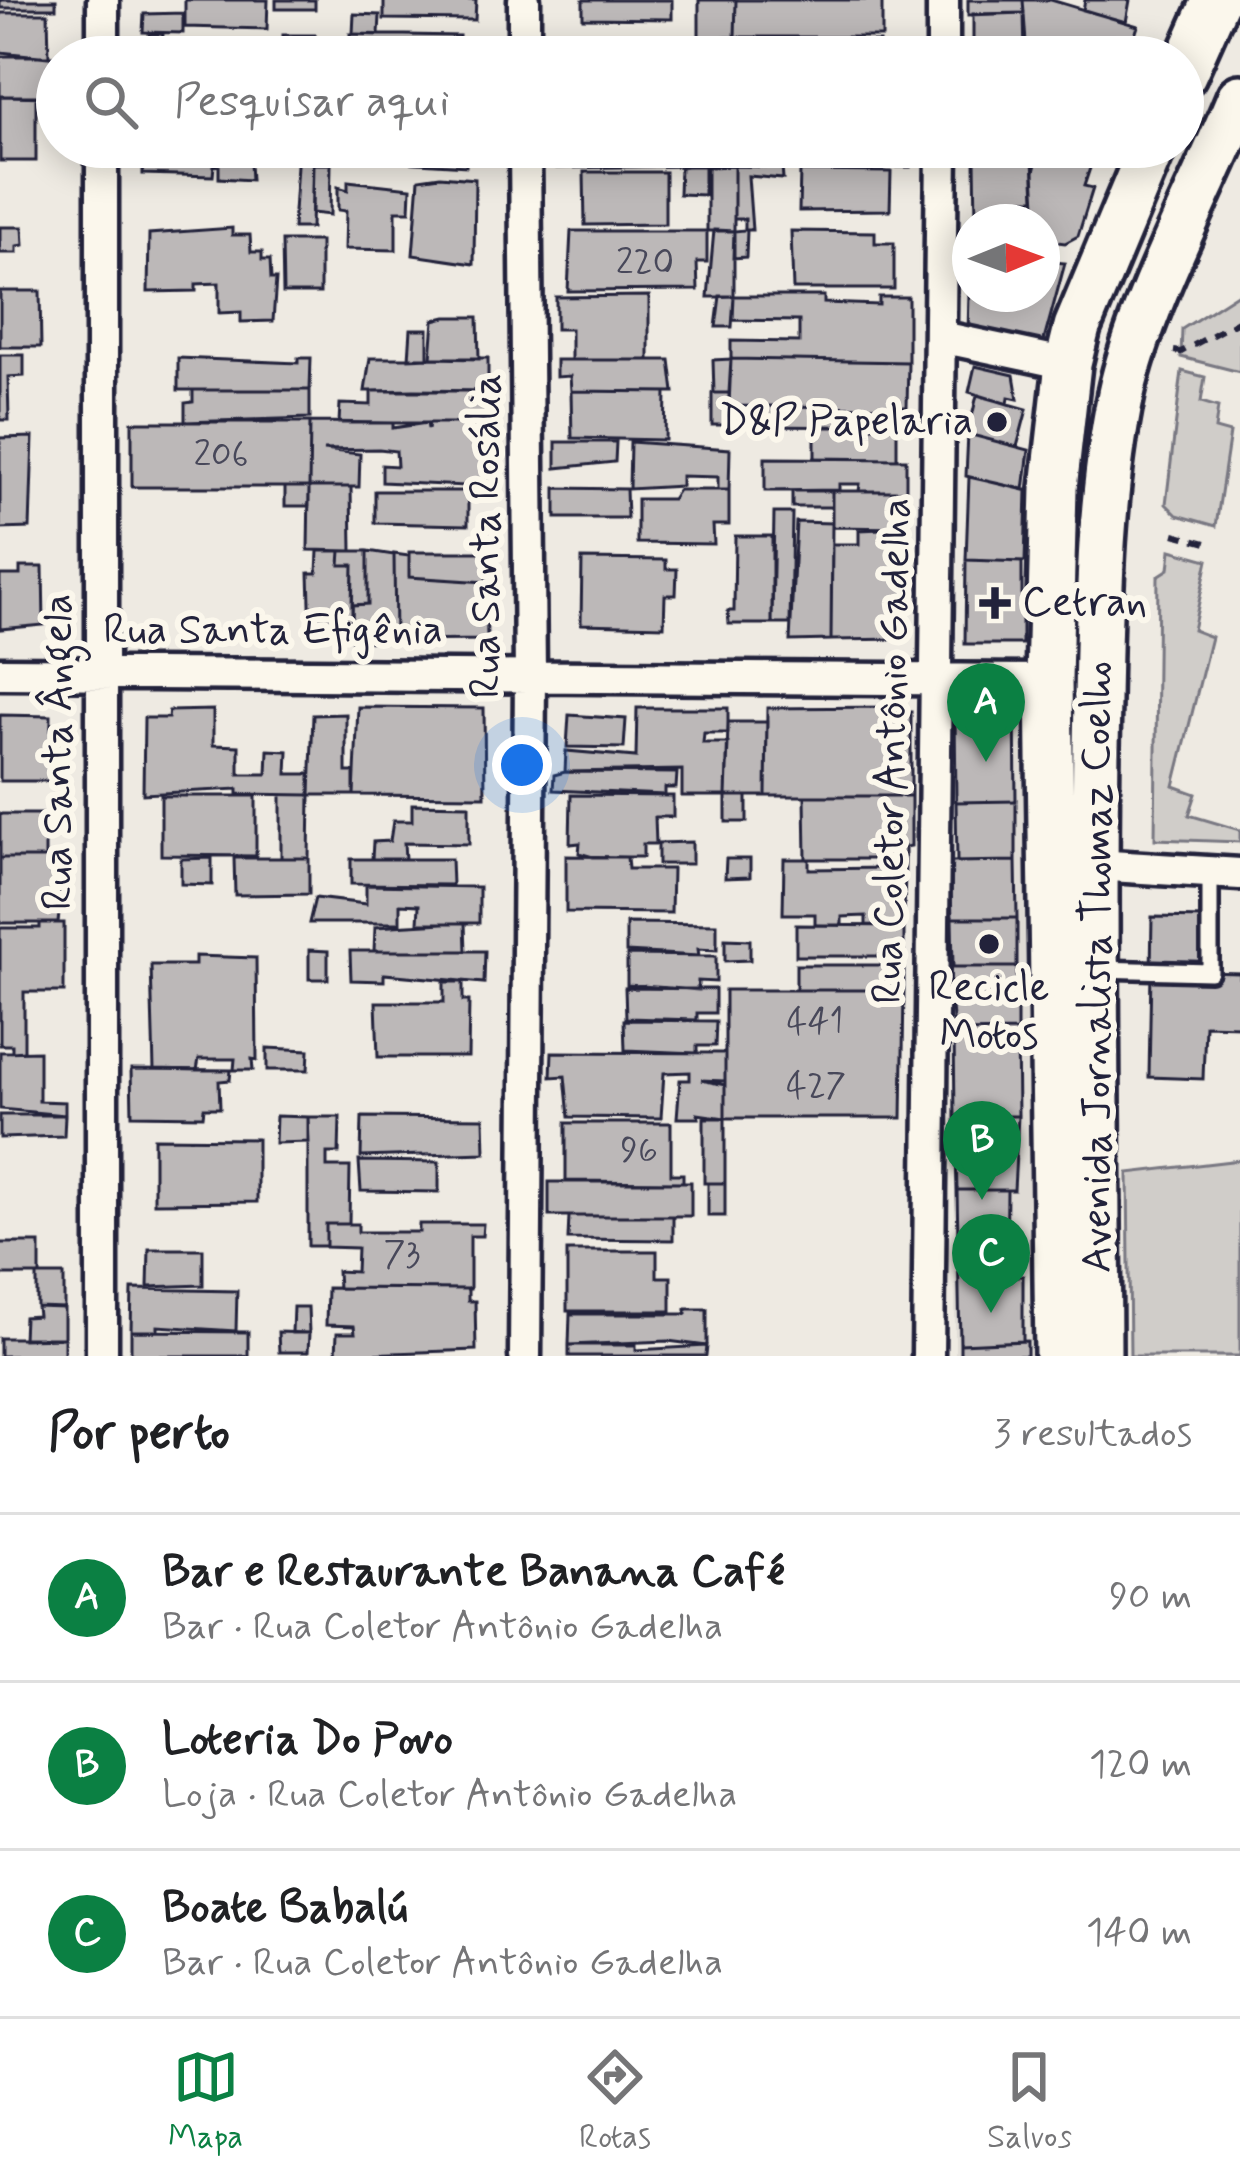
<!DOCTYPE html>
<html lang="pt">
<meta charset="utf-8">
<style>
body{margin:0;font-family:Mynerve,sans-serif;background:#f2f2f2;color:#202124}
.compass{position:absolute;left:952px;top:204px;width:108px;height:108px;border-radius:50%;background:#fff;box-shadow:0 6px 30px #0003;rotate:89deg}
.you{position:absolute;left:522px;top:765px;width:42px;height:42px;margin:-30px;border:9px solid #fff;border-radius:50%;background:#1a73e8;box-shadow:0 0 0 18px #1a73e833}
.badge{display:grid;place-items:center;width:78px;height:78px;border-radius:50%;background:#0b8043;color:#fff;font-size:39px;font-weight:700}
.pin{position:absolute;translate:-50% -99px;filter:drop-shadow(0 3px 6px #0008)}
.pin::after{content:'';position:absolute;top:63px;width:42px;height:36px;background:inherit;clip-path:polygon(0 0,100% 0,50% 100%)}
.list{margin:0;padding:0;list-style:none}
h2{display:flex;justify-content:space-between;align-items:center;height:156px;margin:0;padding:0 48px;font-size:51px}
h2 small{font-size:39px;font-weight:400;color:#757577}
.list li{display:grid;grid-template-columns:78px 1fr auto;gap:36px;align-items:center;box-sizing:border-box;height:168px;padding:0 48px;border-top:3px solid #e0e0e0}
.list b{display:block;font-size:45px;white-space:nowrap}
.list p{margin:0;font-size:39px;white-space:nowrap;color:#757577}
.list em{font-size:39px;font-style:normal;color:#757577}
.icon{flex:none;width:66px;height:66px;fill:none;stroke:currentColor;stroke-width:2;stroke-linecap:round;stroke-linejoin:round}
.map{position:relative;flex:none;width:1240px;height:1356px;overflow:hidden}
.search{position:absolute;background:#fff;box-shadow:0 6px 30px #0003;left:36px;right:36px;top:36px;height:132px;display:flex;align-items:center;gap:30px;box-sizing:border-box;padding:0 42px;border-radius:66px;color:#757577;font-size:45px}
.sheet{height:660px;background:#fff}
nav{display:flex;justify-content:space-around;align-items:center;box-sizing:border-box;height:168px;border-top:3px solid #e0e0e0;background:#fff;font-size:33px;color:#757577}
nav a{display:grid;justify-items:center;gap:6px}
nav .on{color:#0b8043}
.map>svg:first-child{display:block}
</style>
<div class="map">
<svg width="1240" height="1356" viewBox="0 0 1240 1356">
<rect width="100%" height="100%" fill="#eeeae2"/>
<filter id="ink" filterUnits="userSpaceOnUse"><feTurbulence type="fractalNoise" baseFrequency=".00833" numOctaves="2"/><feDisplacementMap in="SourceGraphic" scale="24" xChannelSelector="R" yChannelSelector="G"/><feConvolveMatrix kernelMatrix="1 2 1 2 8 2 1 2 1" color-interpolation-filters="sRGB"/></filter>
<g filter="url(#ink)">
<path fill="#dfdbd5" d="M 956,710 L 1025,710 L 1030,1356 L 955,1356 Z"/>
<path fill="#d0cdc9" stroke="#797882" stroke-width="3" d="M 1240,292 L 1240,372 L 1181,357 L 1182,329 Z
M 1182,371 L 1205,377 L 1201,402 L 1218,407 L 1215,429 L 1230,433 L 1216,526 L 1177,515 L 1166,504 Z
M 1171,550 L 1208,560 L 1193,630 L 1211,637 L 1174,786 L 1196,794 L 1189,815 L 1240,830 L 1240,842 L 1155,839 L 1158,576 L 1169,569 Z
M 1240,1160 L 1240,1356 L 1130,1356 L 1128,1173 Z"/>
<path fill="#bcb8b8" stroke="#22223b" stroke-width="3" d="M 0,0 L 56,0 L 56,8 L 0,8 Z
M 185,0 L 268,0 L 267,29 L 185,27 Z
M 276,0 L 315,0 L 315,9 L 276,9 Z
M 384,0 L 476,0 L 475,20 L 384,19 Z
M 583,0 L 672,0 L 672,19 L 583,18 Z
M 699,0 L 736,0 L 735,37 L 699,38 Z
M 736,0 L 882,0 L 882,37 L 735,37 Z
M 968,0 L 1023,0 L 1024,13 L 968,15 Z
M 1023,0 L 1051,0 L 1138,26 L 1128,57 L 1027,57 Z
M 1085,0 L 1130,0 L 1126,22 L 1083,10 Z
M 0,13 L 48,13 L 49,57 L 0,52 Z
M 183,13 L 183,33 L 143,32 L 144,14 Z
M 1024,13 L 1025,57 L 973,57 L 973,14 Z
M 354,14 L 380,15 L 379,35 L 353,34 Z
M 149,34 L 163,34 L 162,43 L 226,45 L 226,57 L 149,57 Z
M 350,34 L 459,36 L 458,57 L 350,57 Z
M 283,35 L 315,35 L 315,57 L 283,57 Z
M 735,37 L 760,38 L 760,57 L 735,57 Z
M 577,41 L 687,41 L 687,57 L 577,57 Z
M 879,42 L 879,57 L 797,57 L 798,43 Z
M 0,56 L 55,56 L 55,97 L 0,96 Z
M 0,96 L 36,96 L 36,161 L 0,161 Z
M 126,147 L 249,147 L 251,180 L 219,178 L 219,166 L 214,165 L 213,176 L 143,174 L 143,150 Z
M 341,147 L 466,147 L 466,166 L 353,159 Z
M 557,147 L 620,147 L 620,167 L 557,168 Z
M 623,147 L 689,147 L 689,166 L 621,167 Z
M 710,147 L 734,147 L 734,166 L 710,167 Z
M 883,147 L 910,147 L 910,167 L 883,167 Z
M 974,147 L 1032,147 L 1033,160 L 975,160 Z
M 1040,147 L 1097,147 L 1084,186 L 1093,188 L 1078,236 L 1065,243 L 1042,240 L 1042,222 L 1037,222 L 1034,172 Z
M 298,149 L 313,149 L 311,228 L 293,228 Z
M 975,160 L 1033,160 L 1035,199 L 1017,199 L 1017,210 L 1008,210 L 1009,222 L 976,222 Z
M 313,164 L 331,164 L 330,215 L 312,213 Z
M 689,166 L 704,166 L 704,195 L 679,194 L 680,167 Z
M 707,166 L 734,166 L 734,231 L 707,231 Z
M 734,166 L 782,167 L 783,179 L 748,176 L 752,230 L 747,230 L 746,257 L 733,258 L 734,231 L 745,230 L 745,219 L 734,219 Z
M 800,171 L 891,172 L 890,210 L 799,211 Z
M 584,172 L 665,172 L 665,224 L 585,225 Z
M 440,176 L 475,179 L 474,264 L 413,255 L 419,179 Z
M 348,181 L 411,188 L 410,211 L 396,211 L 396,250 L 345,249 L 346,211 L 338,210 L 338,187 L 348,190 Z
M 0,227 L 23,227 L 24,245 L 17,246 L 17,253 L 0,253 Z
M 232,228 L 232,235 L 250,235 L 251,252 L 262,252 L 262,260 L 270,260 L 271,279 L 276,279 L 273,321 L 241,322 L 241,312 L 219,313 L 219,283 L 196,284 L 196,291 L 148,292 L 149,234 Z
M 714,230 L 734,231 L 734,296 L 708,297 Z
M 571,231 L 707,231 L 707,262 L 697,262 L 698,290 L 568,291 Z
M 791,231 L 875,232 L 875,243 L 894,243 L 894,289 L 793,289 Z
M 282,241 L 320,241 L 320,293 L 283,293 Z
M 970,254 L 970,294 L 1042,294 L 1042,261 L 1065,263 L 1043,344 L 968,333 Z
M 0,291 L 40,291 L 41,347 L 0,347 Z
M 649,296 L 649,360 L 571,360 L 571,329 L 556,329 L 556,297 Z
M 720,296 L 734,296 L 732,327 L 716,327 Z
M 734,296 L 824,296 L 824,303 L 879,305 L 879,297 L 908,297 L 908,362 L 731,359 L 731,341 L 799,342 L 799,321 L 733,320 Z
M 446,317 L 478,317 L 479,359 L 431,358 L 434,320 Z
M 411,329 L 428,329 L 428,358 L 409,359 Z
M 0,355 L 24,355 L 24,376 L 8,377 L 9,420 L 0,420 Z
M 178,358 L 298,363 L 298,358 L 311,358 L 310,390 L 178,390 Z
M 370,358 L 488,358 L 488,391 L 365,391 Z
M 731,359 L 908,362 L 907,407 L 729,406 Z
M 731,359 L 729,393 L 714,393 L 713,360 Z
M 556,360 L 670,360 L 674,392 L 571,391 L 570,376 L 556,377 Z
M 975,366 L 1014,375 L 1018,399 L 1009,397 L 1008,404 L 969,392 Z
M 193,390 L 310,390 L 310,418 L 185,422 L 185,403 L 193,402 Z
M 414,390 L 488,391 L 487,423 L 339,423 L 340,404 L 371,405 L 371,391 Z
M 571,391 L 666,392 L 665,440 L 572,438 Z
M 712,393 L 729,393 L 729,425 L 712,425 Z
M 977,395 L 1027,409 L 1017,447 L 968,434 Z
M 754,406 L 881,407 L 880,427 L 753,426 Z
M 132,422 L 310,422 L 309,487 L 132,487 Z
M 310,422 L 393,423 L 393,428 L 427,423 L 428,429 L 429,423 L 487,423 L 486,487 L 382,482 L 382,465 L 397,466 L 396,451 L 379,449 L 323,450 L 360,454 L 359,487 L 309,487 Z
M 815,426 L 897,427 L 897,459 L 815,458 Z
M 968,434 L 1029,450 L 1024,490 L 966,476 Z
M 33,437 L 30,528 L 0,529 L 0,438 Z
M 556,442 L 616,442 L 615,462 L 556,468 Z
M 630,442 L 730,449 L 729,490 L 718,490 L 718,477 L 681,476 L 681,486 L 629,489 Z
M 765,458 L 906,459 L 906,491 L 859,491 L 860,484 L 839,484 L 839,490 L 765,491 Z
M 969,477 L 1027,490 L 1025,562 L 966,560 Z
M 285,487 L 309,487 L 309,506 L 285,506 Z
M 309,487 L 351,487 L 352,551 L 308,550 Z
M 556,488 L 626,489 L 627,518 L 556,518 Z
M 678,490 L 729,490 L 729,525 L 713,525 L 714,544 L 637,543 L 637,499 L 672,499 Z
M 375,491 L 468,491 L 468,525 L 375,523 Z
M 792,491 L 832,491 L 832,507 L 792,507 Z
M 832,491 L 906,491 L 905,528 L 832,527 Z
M 774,513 L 792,513 L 790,624 L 772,624 Z
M 796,522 L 832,523 L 831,640 L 790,641 Z
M 905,528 L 905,639 L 831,640 L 832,544 L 859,544 L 859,530 Z
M 735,536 L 772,536 L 772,624 L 729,624 L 728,611 L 734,611 Z
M 318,551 L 341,551 L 340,565 L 353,565 L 352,634 L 311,634 L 309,573 L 317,573 Z
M 341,551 L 368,551 L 368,604 L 352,605 L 353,565 L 340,565 Z
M 368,551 L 394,555 L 395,641 L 352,642 L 352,605 L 368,604 Z
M 409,552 L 486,552 L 486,582 L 409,577 Z
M 394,554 L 409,556 L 409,577 L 486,582 L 487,640 L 395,641 Z
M 582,559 L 666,560 L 666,569 L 677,569 L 676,595 L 665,595 L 664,626 L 581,624 Z
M 966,560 L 1022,562 L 1022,644 L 965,644 Z
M 20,567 L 43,567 L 44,625 L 0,629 L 0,575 L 20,575 Z
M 964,704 L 1015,704 L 1016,801 L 956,802 L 955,712 Z
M 358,707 L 484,708 L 485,796 L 354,795 Z
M 893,707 L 893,712 L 911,712 L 911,796 L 766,796 L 767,708 Z
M 637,708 L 728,708 L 728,733 L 704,733 L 703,743 L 728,743 L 726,796 L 682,796 L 682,770 L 565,772 L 566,751 L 636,757 Z
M 213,710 L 213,745 L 239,746 L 239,774 L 267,774 L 268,750 L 288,751 L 287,774 L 310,774 L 310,795 L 238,794 L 238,789 L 143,794 L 144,718 L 168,718 L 169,711 Z
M 346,714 L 346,772 L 354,772 L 354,795 L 310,795 L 313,715 Z
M 0,715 L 51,716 L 50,781 L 0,781 Z
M 569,715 L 626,719 L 624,748 L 567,747 Z
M 728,722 L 767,722 L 766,796 L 726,796 Z
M 565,772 L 677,773 L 676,788 L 665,788 L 665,795 L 553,790 L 554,775 Z
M 281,795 L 310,795 L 309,858 L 281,858 Z
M 571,795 L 673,796 L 673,817 L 655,817 L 656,844 L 643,844 L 643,857 L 593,857 L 579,853 L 580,843 L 570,844 Z
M 161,796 L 256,796 L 256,856 L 161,855 Z
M 726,796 L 747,796 L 747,822 L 726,822 Z
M 805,796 L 911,796 L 911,846 L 905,847 L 905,859 L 806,859 Z
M 1016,801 L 1016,861 L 957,862 L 956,802 Z
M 412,804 L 469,805 L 469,844 L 404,843 L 405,859 L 372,859 L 373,842 L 390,841 L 393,821 L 412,821 Z
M 0,814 L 45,814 L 45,858 L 0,858 Z
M 692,842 L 692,864 L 658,864 L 658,843 Z
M 566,856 L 627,857 L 628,869 L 672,869 L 671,913 L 566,912 Z
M 0,858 L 64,858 L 58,923 L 0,923 Z
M 212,858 L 212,885 L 181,884 L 181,859 Z
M 234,858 L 309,858 L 309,894 L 235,895 Z
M 351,859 L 451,859 L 452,885 L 351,884 Z
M 726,859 L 750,859 L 750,877 L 725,878 Z
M 784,859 L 809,859 L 809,869 L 888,868 L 887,859 L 905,859 L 904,926 L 866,925 L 866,916 L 842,917 L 842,925 L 815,925 L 815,914 L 783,914 Z
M 1016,861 L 1017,918 L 952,918 L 950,862 Z
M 366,885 L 479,887 L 479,923 L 418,923 L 419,905 L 400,904 L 400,923 L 309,923 L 315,898 L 366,904 Z
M 1152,917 L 1207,918 L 1206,972 L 1240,973 L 1240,1026 L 1205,1025 L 1203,1079 L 1149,1077 Z
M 952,918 L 1017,918 L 1017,967 L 953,967 Z
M 40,923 L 64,923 L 64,992 L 24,992 L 24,1051 L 12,1052 L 12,1045 L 0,1045 L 0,928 L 40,928 Z
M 444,923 L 465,923 L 466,951 L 374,951 L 375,927 Z
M 626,923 L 717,924 L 717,950 L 698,949 L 699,956 L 626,952 Z
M 796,925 L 904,926 L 904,956 L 796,956 Z
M 725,939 L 750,940 L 750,960 L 725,961 Z
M 309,950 L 328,951 L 328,979 L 309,979 Z
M 350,951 L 485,951 L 484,983 L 384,974 L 384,981 L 351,980 Z
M 627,955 L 716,956 L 716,982 L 698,981 L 698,990 L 627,985 Z
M 195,956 L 256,958 L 257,1060 L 252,1059 L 253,1070 L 234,1070 L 235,1059 L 199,1059 L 197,1070 L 154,1069 L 151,965 L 195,965 Z
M 796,965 L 904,965 L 904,990 L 796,990 Z
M 950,967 L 1017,967 L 1017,992 L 951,992 Z
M 444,982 L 463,982 L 463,1001 L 469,1001 L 468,1057 L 378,1057 L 376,1002 L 444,1002 Z
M 625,988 L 715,989 L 715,1013 L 697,1013 L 697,1020 L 626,1018 Z
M 725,990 L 904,990 L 902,1118 L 725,1118 Z
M 951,992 L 1017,992 L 1017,1031 L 954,1032 Z
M 624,1020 L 716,1021 L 715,1046 L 697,1046 L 697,1053 L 625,1050 Z
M 1017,1031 L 1018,1116 L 955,1116 L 954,1032 Z
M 267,1048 L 309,1050 L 308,1070 L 267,1070 Z
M 39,1051 L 39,1101 L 65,1102 L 65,1115 L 0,1109 L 0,1052 Z
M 552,1052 L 725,1053 L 725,1081 L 701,1080 L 725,1085 L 725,1118 L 698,1114 L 699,1118 L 677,1118 L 680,1080 L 690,1080 L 690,1072 L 664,1073 L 661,1118 L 569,1117 L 565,1076 L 551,1077 Z
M 131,1069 L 231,1070 L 230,1080 L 219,1081 L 220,1108 L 204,1108 L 203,1116 L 132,1115 Z
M 0,1115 L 65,1115 L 64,1136 L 0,1138 Z
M 276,1116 L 308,1117 L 309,1142 L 275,1143 Z
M 955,1116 L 1018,1116 L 1014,1190 L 957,1190 Z
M 308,1117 L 340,1117 L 339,1153 L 327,1153 L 327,1167 L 350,1167 L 349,1224 L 326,1224 L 326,1246 L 308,1246 Z
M 362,1117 L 484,1118 L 485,1153 L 361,1157 Z
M 704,1118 L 725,1118 L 725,1183 L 704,1183 Z
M 566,1123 L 671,1123 L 671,1174 L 683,1174 L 683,1182 L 566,1181 Z
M 154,1138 L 257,1139 L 257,1202 L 154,1203 Z
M 359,1161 L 439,1162 L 439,1192 L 361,1191 Z
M 549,1182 L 691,1182 L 691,1216 L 549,1216 Z
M 708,1183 L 725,1183 L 725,1216 L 708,1216 Z
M 957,1190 L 1007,1190 L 1006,1276 L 1023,1276 L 1023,1341 L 960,1344 Z
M 569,1216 L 673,1216 L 673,1240 L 568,1239 Z
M 326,1224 L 358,1224 L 358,1232 L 419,1232 L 419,1224 L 483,1224 L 482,1236 L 470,1236 L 470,1289 L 338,1288 L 337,1271 L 356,1272 L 357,1248 L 326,1247 Z
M 0,1243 L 40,1243 L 40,1275 L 0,1275 Z
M 149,1249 L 203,1249 L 203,1285 L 148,1287 Z
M 567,1251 L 657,1251 L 657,1277 L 671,1277 L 671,1311 L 567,1311 Z
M 37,1275 L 64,1275 L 64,1308 L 37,1307 Z
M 327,1288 L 468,1289 L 468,1301 L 475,1301 L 476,1350 L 336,1355 L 337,1333 L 355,1333 L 354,1326 L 326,1325 Z
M 132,1289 L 237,1291 L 236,1331 L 158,1326 L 158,1331 L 131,1331 Z
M 37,1307 L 64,1308 L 64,1338 L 23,1339 L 24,1317 L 38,1316 Z
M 293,1307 L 308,1307 L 309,1333 L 292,1333 Z
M 686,1309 L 707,1309 L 707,1346 L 668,1341 L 569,1345 L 570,1314 L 686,1314 Z
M 131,1331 L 248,1332 L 248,1356 L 131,1356 Z
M 278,1332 L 309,1333 L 308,1352 L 279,1352 Z
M 0,1338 L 64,1338 L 64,1356 L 0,1356 Z
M 1027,1341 L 1027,1356 L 960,1356 L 960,1344 Z
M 569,1345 L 636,1345 L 636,1350 L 707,1346 L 706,1356 L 569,1356 Z"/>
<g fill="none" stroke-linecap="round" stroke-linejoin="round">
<g stroke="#22223b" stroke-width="24">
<path id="service" d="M 1098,969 L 1210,972 L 1210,873"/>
</g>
<g stroke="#22223b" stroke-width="39">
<path id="minor" d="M 524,0 L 524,57
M 103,57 L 103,0
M 943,57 L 943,0
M 941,337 L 1068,364
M 0,673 L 1049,680
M 1094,865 L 1240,874
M 102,1356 L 102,147
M 525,1356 L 530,675 L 525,147
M 928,1356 L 942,147"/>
</g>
<g stroke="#22223b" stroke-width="54">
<path id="primary" d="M 1183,74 L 1216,0
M 1058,1356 L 1049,680 L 1054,488 L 1068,364 L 1077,327 L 1152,147
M 1098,1356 C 1097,1153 1093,950 1096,747 C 1099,628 1097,510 1121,394 C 1140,304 1204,187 1240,98"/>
</g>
<path stroke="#22223b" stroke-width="6" stroke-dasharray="12 9" stroke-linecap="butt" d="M 1174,351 L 1181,352 L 1240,320
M 1174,534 L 1210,544"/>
<use href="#service" stroke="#fbf7ec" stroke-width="15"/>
<use href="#minor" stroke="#fbf7ec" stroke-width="30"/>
<use href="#primary" stroke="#fbf7ec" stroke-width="45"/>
</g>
</g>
<g fill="#22223b" stroke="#fbf7ec" stroke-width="4.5">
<circle cx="997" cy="422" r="12"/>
<path d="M989 585h12v12h12v12h-12v12h-12v-12h-12v-12h12z"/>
<circle cx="989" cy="944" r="12"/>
</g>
<g text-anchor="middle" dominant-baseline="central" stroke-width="12" stroke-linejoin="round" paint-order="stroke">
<g font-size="36" fill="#48485a">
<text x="645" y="263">220</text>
<text x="221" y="455">206</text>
<text x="815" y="1023">441</text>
<text x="816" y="1087">427</text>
<text x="639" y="1151">96</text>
<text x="402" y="1255">73</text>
</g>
<g font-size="42" fill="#22223b" stroke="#fbf7ec" text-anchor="end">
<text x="973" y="422">D&amp;P Papelaria</text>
<text x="1022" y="603" text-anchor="start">Cetran</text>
<text x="989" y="988" text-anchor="middle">Recicle<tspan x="989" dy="48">Motos</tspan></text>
</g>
<g font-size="42" fill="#22223b" stroke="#fbf7ec">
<text transform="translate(487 536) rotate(-90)">Rua Santa Rosália</text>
<text x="273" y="631">Rua Santa Efigênia</text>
<text transform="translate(893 751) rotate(-89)">Rua Coletor Antônio Gadelha</text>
<text transform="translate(59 752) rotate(-90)">Rua Santa Ângela</text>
<text transform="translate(1098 967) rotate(-90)">Avenida Jornalista Thomaz Coelho</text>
</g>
</g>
</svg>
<svg class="compass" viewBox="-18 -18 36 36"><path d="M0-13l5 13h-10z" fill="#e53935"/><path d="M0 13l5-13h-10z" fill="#757577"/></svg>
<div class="you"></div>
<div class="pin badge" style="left:986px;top:762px">A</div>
<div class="pin badge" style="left:982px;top:1200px">B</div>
<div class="pin badge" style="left:991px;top:1313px">C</div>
<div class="search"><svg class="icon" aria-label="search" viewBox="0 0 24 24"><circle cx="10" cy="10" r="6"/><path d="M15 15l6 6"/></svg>Pesquisar aqui</div>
</div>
<section class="sheet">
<h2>Por perto<small>3 resultados</small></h2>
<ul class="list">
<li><span class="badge">A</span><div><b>Bar e Restaurante Banana Café</b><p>Bar · Rua Coletor Antônio Gadelha</p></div><em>90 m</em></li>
<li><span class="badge">B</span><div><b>Loteria Do Povo</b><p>Loja · Rua Coletor Antônio Gadelha</p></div><em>120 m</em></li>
<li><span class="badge">C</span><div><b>Boate Babalú</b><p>Bar · Rua Coletor Antônio Gadelha</p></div><em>140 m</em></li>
</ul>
</section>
<nav>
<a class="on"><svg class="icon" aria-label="map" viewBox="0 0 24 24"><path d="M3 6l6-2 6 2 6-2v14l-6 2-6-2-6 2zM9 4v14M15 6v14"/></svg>Mapa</a>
<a><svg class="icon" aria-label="directions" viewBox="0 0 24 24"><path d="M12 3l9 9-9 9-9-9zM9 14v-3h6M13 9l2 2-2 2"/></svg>Rotas</a>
<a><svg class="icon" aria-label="saved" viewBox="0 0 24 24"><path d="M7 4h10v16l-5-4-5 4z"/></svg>Salvos</a>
</nav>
